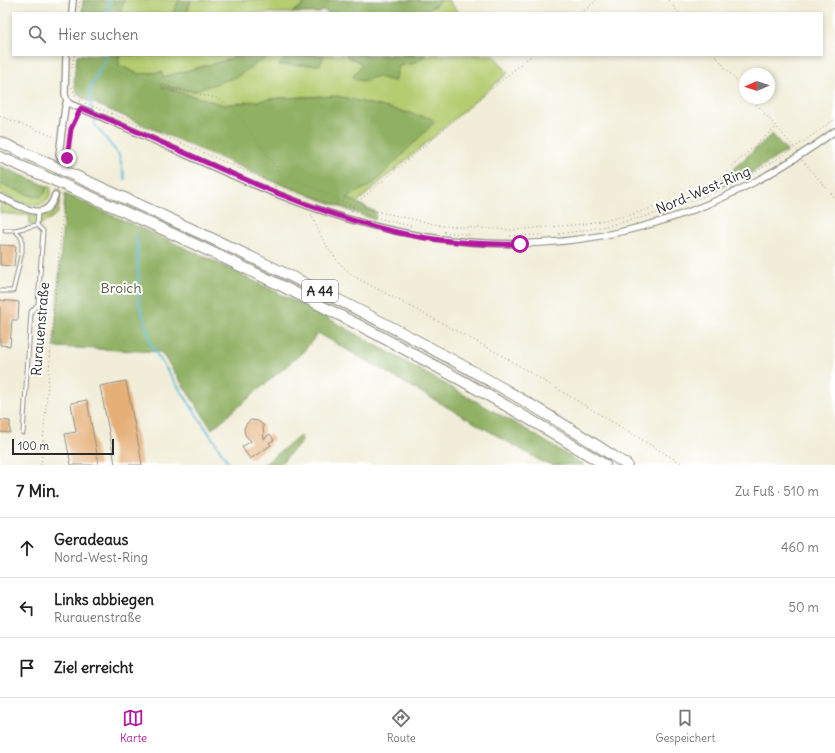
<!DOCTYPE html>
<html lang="de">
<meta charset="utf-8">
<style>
body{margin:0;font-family:Delius,sans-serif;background:#f6f6f6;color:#222}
.compass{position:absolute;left:739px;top:68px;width:36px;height:36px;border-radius:50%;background:#fff;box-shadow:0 2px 6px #0003;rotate:267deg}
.scale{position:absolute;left:12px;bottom:10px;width:102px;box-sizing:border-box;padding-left:4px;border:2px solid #2b2b2b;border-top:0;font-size:11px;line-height:14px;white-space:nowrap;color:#2b2b2b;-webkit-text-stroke:3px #fff;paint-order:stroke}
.stop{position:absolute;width:12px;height:12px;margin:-9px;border:3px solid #b5179e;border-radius:50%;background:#fff}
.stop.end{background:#b5179e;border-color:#fff;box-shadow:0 1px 4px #0008}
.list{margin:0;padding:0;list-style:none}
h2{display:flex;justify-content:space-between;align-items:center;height:52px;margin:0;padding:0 16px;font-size:17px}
h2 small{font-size:13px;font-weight:400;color:#767676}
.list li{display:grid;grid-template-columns:26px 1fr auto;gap:12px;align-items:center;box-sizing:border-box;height:60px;padding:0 16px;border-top:1px solid #e0e0e0}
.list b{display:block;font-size:15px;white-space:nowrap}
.list p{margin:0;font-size:13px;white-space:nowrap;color:#767676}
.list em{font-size:13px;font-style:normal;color:#767676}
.icon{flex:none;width:22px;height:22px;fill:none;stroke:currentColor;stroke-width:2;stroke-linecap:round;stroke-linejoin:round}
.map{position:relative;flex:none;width:835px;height:465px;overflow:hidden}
.search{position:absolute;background:#fff;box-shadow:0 2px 6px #0003;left:12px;right:12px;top:12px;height:44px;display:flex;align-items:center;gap:10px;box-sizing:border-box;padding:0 14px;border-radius:0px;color:#767676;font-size:15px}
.sheet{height:232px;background:#fff}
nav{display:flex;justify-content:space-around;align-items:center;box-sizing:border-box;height:56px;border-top:1px solid #e0e0e0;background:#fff;font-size:11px;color:#767676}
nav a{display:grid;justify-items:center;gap:2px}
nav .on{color:#b5179e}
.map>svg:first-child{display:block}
</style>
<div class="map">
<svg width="835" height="465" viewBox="0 0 835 465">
<rect width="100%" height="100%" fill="#fff"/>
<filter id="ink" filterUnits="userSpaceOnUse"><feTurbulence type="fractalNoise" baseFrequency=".025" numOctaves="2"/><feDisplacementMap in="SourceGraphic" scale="8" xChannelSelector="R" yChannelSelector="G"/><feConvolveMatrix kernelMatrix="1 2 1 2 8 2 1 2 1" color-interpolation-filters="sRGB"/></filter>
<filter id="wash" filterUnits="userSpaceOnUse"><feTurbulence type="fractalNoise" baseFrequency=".012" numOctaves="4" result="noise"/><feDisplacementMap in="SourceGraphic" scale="16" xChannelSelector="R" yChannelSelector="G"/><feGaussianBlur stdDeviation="0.9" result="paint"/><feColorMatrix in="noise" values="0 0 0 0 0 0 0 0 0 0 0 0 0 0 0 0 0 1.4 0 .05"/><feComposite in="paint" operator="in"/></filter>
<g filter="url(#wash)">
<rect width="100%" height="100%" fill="#f1edd8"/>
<path fill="#b5cc71" stroke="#707c4e" d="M 124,0 L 179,0 L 173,13 L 120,13 Z
M 191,0 L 306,0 L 307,2 L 292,13 L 187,13 Z
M 441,0 L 448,0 L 459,13 L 417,13 L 435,6 Z
M 119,55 L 236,55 L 231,59 L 163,77 L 162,72 L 138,74 L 118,65 Z
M 269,55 L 494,55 L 508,73 L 356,203 L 346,198 L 374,183 L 322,96 L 280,98 L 224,105 L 162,87 L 161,84 L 261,62 Z
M 0,184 L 32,196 L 45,193 L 47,186 L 51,188 C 50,220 16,199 0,193 Z
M 59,192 L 61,192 L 58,213 C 48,220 42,226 29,225 L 30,216 L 0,213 L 0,201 C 13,207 49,228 57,207 C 58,203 58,196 59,192 Z"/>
<path fill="#90b063" stroke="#5e6e47" d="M 83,0 L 124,0 L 120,13 L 82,13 Z
M 179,0 L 191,0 L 187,13 L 173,13 Z
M 306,0 L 441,0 L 435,6 L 417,13 L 328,13 L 323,10 L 319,13 L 292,13 L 307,2 Z
M 77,55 L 119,55 L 119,65 L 138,74 L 162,72 L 163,77 L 231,59 L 236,55 L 269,55 L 236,77 L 194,91 L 171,88 L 162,84 L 162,87 L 224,105 L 280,98 L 338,96 L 430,118 L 435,122 L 374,183 L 347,198 L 376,212 L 375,220 L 275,182 L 82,98 C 69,87 76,70 77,55 Z
M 288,55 L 324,55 L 320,65 L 279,65 Z
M 346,55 L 426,55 L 415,63 L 399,66 L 395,81 C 383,81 379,72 367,81 L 355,80 L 353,76 L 361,66 L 360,62 L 347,57 Z
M 772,134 L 787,151 L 746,176 L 714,191 L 713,187 Z
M 0,166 L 47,186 L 45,193 L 40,197 L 32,196 L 0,184 Z
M 65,194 L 212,260 L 324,316 L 527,430 L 584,465 L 552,465 L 541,461 L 318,333 L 303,352 L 212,429 L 161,352 L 54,347 Z
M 300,436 L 303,441 L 279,465 L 263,465 Z"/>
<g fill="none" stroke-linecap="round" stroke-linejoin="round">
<path stroke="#5ab9d8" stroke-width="2" d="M 106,13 L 110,0
M 107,55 L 91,88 L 90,100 L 95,125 L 119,155 L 125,179
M 137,236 L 139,302 L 152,347 L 230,465"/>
</g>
<g id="blocks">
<path fill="#e5af77" d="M 0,245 L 16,246 L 14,266 L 0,265 Z
M 0,300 L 19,302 L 18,320 L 12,320 L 10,346 L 0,345 Z
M 126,381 L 139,447 L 142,465 L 115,465 L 113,452 L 100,386 Z
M 87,400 L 99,465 L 71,465 L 65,434 L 76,432 L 71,403 Z
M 0,420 L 10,421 L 10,433 L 0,432 Z
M 251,420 L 258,421 L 263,425 L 264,439 L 270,434 L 274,440 L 269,443 L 271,445 L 250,459 L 242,447 L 251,441 L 245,435 L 244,429 L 246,424 Z"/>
</g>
</g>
<g filter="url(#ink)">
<use href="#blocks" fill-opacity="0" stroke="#8e8c82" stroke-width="1"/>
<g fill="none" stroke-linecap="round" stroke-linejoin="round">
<path stroke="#c9c6b5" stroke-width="5.5" stroke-dasharray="5.5 3" stroke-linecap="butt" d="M 55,195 L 59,155"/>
<g stroke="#8e8c82" stroke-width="5">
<path id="service" d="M 15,230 L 37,225 L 38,212
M 0,291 L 13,291 L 22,252 L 22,238 L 15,230 L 5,230
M 23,433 L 31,312 L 38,304 L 43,231 L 37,225"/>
</g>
<g stroke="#8e8c82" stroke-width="8">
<path id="minor" d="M 72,13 L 73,0
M 67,101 L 70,104 C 155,138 237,182 323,211 C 507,273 678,247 835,131
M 59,155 L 65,107 L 67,101 L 65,94 L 66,55
M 0,197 C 21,206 46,225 55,195"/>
</g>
<g stroke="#8e8c82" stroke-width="12">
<path id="motorway" d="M 0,142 C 214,238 431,335 627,465
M 0,157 C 208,246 413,345 605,465"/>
</g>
<path stroke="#8e8c82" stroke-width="1" stroke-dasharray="1 3" stroke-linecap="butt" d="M 668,0 L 679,13
M 79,7 L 80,0
M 581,13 L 597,0
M 715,55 L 745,91
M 74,56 L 171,88 L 216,98 L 232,107 L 280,173 L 353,206 L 443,226 L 513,230 L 583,224 L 627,216 L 668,203 L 709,187 L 775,128
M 72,68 L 74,55
M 72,87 L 76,98 L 82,102
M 751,98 L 794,147
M 85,103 C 194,145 296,201 411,226
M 0,116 L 55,137
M 67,158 L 71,129 L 77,115
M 802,160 L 835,198
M 275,187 L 280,173
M 351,211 L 353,206 L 532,55
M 311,214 C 321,238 333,261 355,277 L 496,352 L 684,465
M 444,232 L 472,235
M 559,234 C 633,224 705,202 769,164 C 792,150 813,135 835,119
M 510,236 L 546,235
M 41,465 L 64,195"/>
<use href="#service" stroke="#fff" stroke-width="3"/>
<use href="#minor" stroke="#fff" stroke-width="5.5"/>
<use href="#motorway" stroke="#fff" stroke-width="10"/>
</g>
</g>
<g fill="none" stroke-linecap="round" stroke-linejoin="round" filter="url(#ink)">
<path stroke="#b5179e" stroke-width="5" d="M 67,158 L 71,129 L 81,108 C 179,147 273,199 376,227 C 423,240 472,245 520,244"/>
</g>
<g text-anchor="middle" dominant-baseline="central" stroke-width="4" stroke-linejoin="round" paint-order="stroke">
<rect fill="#fff" stroke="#6b6b6b" stroke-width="1" x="302" y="280" width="36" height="22" rx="3"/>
<g font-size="13" font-weight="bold" fill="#2b2b2b">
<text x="320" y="291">A 44</text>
</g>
<g font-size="14" fill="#2b2b2b" stroke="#fff">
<text transform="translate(703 190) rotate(-23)">Nord-West-Ring</text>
<text transform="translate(40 329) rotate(-85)">Rurauenstraße</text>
</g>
<g font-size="14" fill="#545b40" stroke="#fff">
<text x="121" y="288">Broich</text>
</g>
</g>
</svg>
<svg class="compass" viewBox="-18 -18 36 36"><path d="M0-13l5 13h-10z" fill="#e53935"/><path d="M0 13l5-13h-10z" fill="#767676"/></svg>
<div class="scale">100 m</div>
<div class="stop" style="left:520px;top:244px"></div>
<div class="stop end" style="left:67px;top:158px"></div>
<div class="search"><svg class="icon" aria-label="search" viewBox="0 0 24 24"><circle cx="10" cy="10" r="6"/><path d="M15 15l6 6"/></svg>Hier suchen</div>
</div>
<section class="sheet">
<h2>7 Min.<small>Zu Fuß · 510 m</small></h2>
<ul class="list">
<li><svg class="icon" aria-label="ahead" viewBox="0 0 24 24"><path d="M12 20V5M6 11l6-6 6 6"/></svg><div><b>Geradeaus</b><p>Nord-West-Ring</p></div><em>460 m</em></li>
<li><svg class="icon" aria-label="left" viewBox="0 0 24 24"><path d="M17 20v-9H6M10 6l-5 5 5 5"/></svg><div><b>Links abbiegen</b><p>Rurauenstraße</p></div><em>50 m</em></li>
<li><svg class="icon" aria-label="arrive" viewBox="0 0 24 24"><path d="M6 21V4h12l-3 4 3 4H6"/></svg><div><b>Ziel erreicht</b></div></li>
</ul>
</section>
<nav>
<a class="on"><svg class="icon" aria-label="map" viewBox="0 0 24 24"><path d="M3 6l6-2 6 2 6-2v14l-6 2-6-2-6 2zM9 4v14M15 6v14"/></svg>Karte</a>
<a><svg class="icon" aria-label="directions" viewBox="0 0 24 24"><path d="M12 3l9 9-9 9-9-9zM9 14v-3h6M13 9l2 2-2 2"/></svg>Route</a>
<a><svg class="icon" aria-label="saved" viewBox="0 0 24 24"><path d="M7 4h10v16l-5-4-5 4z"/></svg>Gespeichert</a>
</nav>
